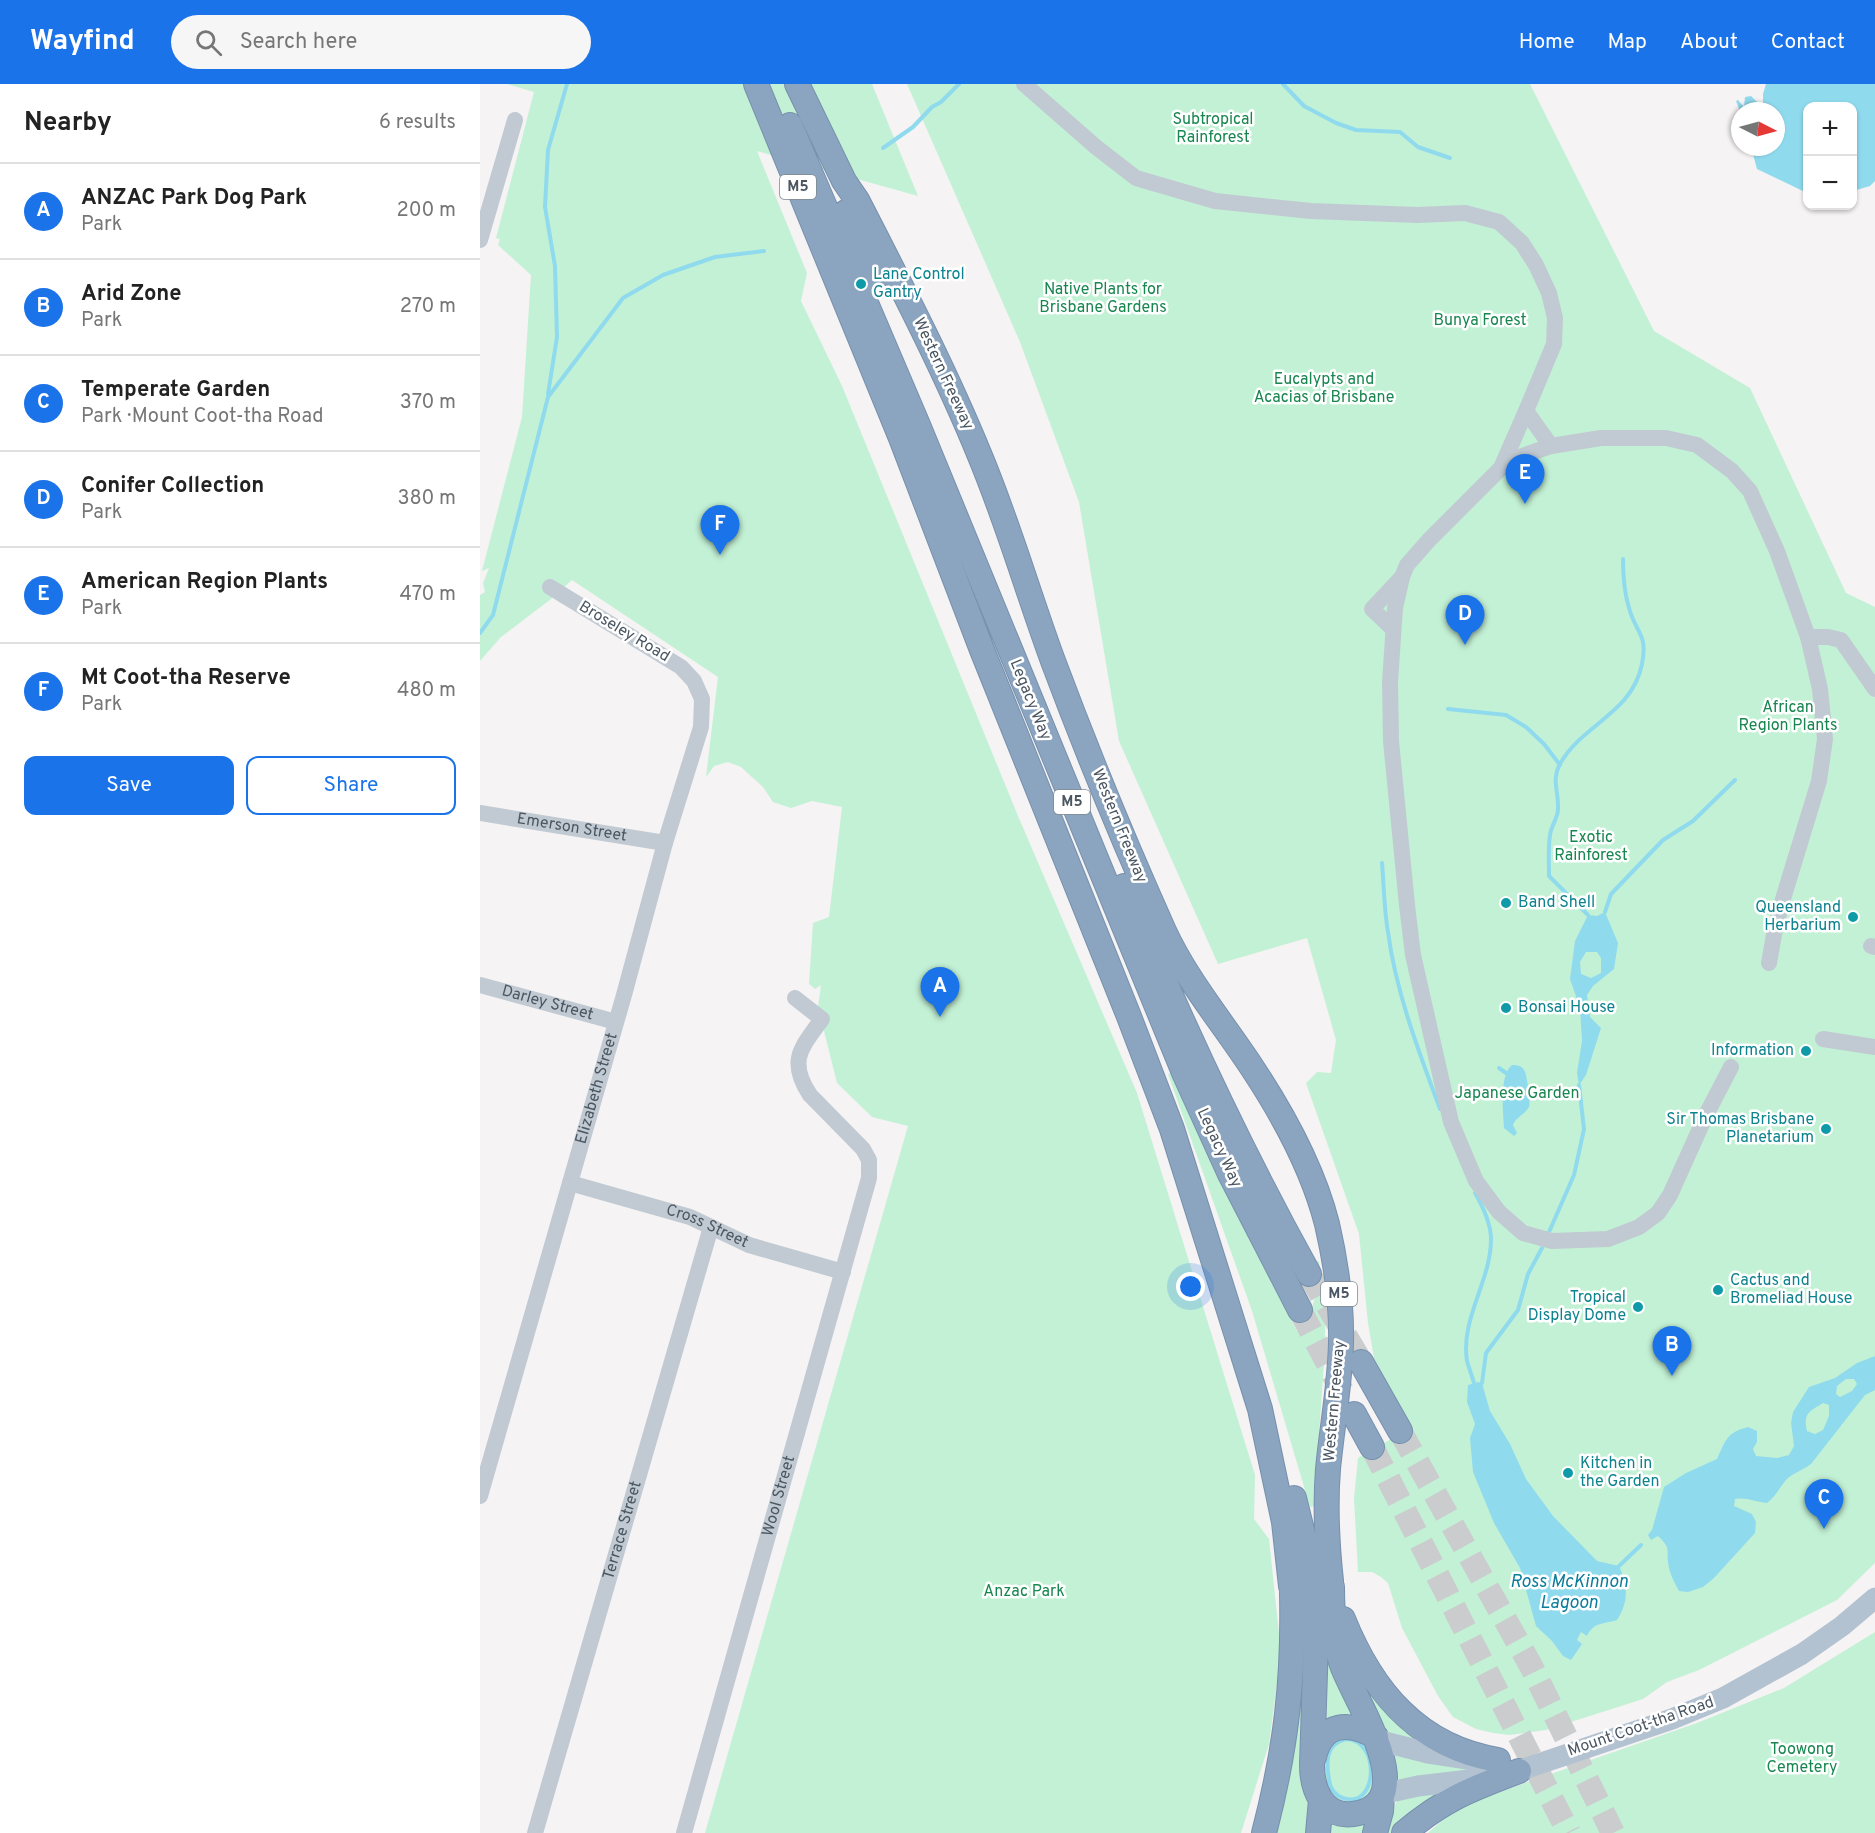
<!DOCTYPE html>
<meta charset="utf-8">
<style>
body{margin:0;font-family:Overpass,sans-serif;background:#f6f6f6;color:#222}
.controls{position:absolute;right:18px;top:18px;display:grid;overflow:hidden;border-radius:12px;box-shadow:0 2px 4px #0004}
.controls button{width:54px;height:54px;display:grid;place-items:center;padding:0;border:0;border-bottom:2px solid #e0e0e0;background:#fff;color:#222;font:30px sans-serif}
.compass{position:absolute;left:1251px;top:18px;width:54px;height:54px;border-radius:50%;background:#fff;box-shadow:0 2px 4px #0004;rotate:96deg}
.you{position:absolute;left:711px;top:1203px;width:21px;height:21px;margin:-15px;border:4px solid #fff;border-radius:50%;background:#1a73e8;box-shadow:0 0 0 9px #1a73e833}
.badge{display:grid;place-items:center;width:39px;height:39px;border-radius:50%;background:#1a73e8;color:#fff;font-size:20px;font-weight:700}
.pin{position:absolute;translate:-50% -50px;filter:drop-shadow(0 2px 3px #0008)}
.pin::after{content:'';position:absolute;top:32px;width:21px;height:18px;background:inherit;clip-path:polygon(0 0,100% 0,50% 100%)}
.list{margin:0;padding:0;list-style:none}
h2{display:flex;justify-content:space-between;align-items:center;height:78px;margin:0;padding:0 24px;font-size:26px}
h2 small{font-size:20px;font-weight:400;color:#767676}
.list li{display:grid;grid-template-columns:39px 1fr auto;gap:18px;align-items:center;box-sizing:border-box;height:96px;padding:0 24px;border-top:2px solid #e0e0e0}
.list b{display:block;font-size:22px;white-space:nowrap}
.list p{margin:0;font-size:20px;white-space:nowrap;color:#767676}
.list em{font-size:20px;font-style:normal;color:#767676}
.actions{display:flex;gap:12px;padding:18px 24px}
.actions a{flex:1;padding:14px 0;border:2px solid #1a73e8;border-radius:12px;text-align:center;font-size:21px;color:#1a73e8}
.actions .main{background:#1a73e8;color:#fff}
.icon{flex:none;width:33px;height:33px;fill:none;stroke:currentColor;stroke-width:2;stroke-linecap:round;stroke-linejoin:round}
.map{position:relative;flex:none;width:1395px;height:1749px;overflow:hidden}
header{display:flex;align-items:center;gap:36px;box-sizing:border-box;height:84px;padding:0 30px;background:#1a73e8;color:#fff}
header strong{font-size:28px}
nav{display:flex;gap:33px;margin-inline-start:auto;font-size:21px}
.search{width:420px;height:54px;background:#f6f6f6;display:flex;align-items:center;gap:15px;box-sizing:border-box;padding:0 21px;border-radius:33px;color:#767676;font-size:22px}
main{display:flex}
aside{flex:1;background:#fff}
.map>svg:first-child{display:block}
</style>
<header>
<strong>Wayfind</strong>
<div class="search"><svg class="icon" aria-label="search" viewBox="0 0 24 24"><circle cx="10" cy="10" r="6"/><path d="M15 15l6 6"/></svg>Search here</div>
<nav><a>Home</a><a>Map</a><a>About</a><a>Contact</a></nav>
</header>
<main>
<aside>
<h2>Nearby<small>6 results</small></h2>
<ul class="list">
<li><span class="badge">A</span><div><b>ANZAC Park Dog Park</b><p>Park</p></div><em>200 m</em></li>
<li><span class="badge">B</span><div><b>Arid Zone</b><p>Park</p></div><em>270 m</em></li>
<li><span class="badge">C</span><div><b>Temperate Garden</b><p>Park · Mount Coot-tha Road</p></div><em>370 m</em></li>
<li><span class="badge">D</span><div><b>Conifer Collection</b><p>Park</p></div><em>380 m</em></li>
<li><span class="badge">E</span><div><b>American Region Plants</b><p>Park</p></div><em>470 m</em></li>
<li><span class="badge">F</span><div><b>Mt Coot-tha Reserve</b><p>Park</p></div><em>480 m</em></li>
</ul>
<div class="actions"><a class="main">Save</a><a>Share</a></div>
</aside>
<div class="map">
<svg width="1395" height="1749" viewBox="0 0 1395 1749">
<rect width="100%" height="100%" fill="#f5f3f3"/>
<path fill="#c3f1d5" d="M 27,0 L 392,0 L 438,112 L 277,67 L 327,189 L 321,217 L 362,302 L 538,732 L 657,1009 L 775,1391 L 774,1435 L 789,1455 L 801,1569 L 789,1660 L 761,1749 L 225,1749 L 428,1042 L 392,1033 L 357,999 L 338,923 L 341,901 L 335,905 L 329,900 L 333,839 L 349,833 L 362,723 L 332,717 L 311,724 L 293,718 L 283,703 L 261,683 L 248,678 L 234,682 L 226,693 L 238,593 L 92,496 L 71,515 L 21,553 L 0,577 L 0,511 L 5,508 L 3,499 L 9,484 L 2,487 L 42,333 L 51,191 L 18,161 L 20,155 L 16,154 L 54,8 Z
M 427,0 L 1050,0 L 1174,247 L 1270,304 L 1366,509 L 1395,523 L 1395,1479 L 1357,1516 L 1219,1586 L 1187,1598 L 1163,1615 L 1066,1646 L 1030,1651 L 1013,1649 L 996,1645 L 973,1633 L 958,1612 L 922,1544 L 908,1499 L 901,1493 L 892,1488 L 878,1488 L 874,1414 L 878,1374 L 930,1344 L 894,1274 L 888,1239 L 879,1150 L 826,999 L 837,988 L 851,989 L 856,956 L 827,854 L 738,880 L 639,657 L 599,418 L 540,258 Z
M 694,988 L 742,1095 L 817,1247 C 836,1229 838,1202 837,1177 L 839,1177 L 845,1224 L 845,1264 L 834,1422 L 830,1423 L 772,1227 L 688,990 Z
M 836,1476 L 885,1640 L 841,1644 Z
M 1395,1548 L 1395,1749 L 948,1749 L 979,1722 L 1217,1639 L 1304,1604 Z
M 866,1559 L 968,1665 L 904,1648 Z
M 825,1576 L 828,1712 L 833,1749 L 793,1749 L 822,1578 Z
M 871,1649 L 894,1668 L 897,1691 L 891,1711 L 872,1721 L 853,1715 L 843,1696 L 844,1663 Z
M 910,1663 L 1024,1682 L 913,1702 Z
M 979,1702 L 917,1749 L 907,1749 L 912,1725 L 918,1716 Z
M 845,1735 L 887,1737 L 887,1749 L 845,1749 Z"/>
<path fill="#90daee" fill-rule="evenodd" d="M 1286,0 L 1395,0 L 1395,97 L 1390,102 L 1373,107 L 1372,22 L 1328,22 L 1327,109 L 1277,85 L 1271,63 L 1296,63 L 1296,27 L 1260,27 L 1256,17 L 1258,16 L 1264,23 L 1265,13 L 1271,12 L 1283,24 L 1283,10 Z
M 1125,828 L 1138,859 L 1134,885 L 1113,902 L 1107,911 L 1110,933 L 1121,944 L 1106,991 L 1099,1001 L 1097,989 L 1102,957 L 1100,924 L 1090,895 L 1095,857 L 1108,831 L 1117,832 ZM 1106,868 L 1117,868 L 1121,874 L 1121,889 L 1111,894 L 1101,890 L 1100,878 Z
M 1032,981 C 1038,981 1043,982 1045,988 C 1047,992 1051,1019 1049,1023 C 1045,1030 1036,1033 1033,1041 L 1037,1049 L 1034,1052 L 1024,1044 C 1023,1028 1019,991 1032,981 Z
M 1395,1272 L 1395,1306 L 1385,1311 L 1331,1380 C 1324,1386 1312,1389 1306,1396 C 1299,1404 1296,1412 1287,1419 C 1276,1418 1266,1413 1255,1415 L 1254,1422 L 1272,1430 L 1276,1438 L 1275,1449 L 1234,1494 L 1223,1503 L 1208,1508 L 1199,1507 C 1194,1498 1189,1488 1188,1478 C 1187,1463 1190,1464 1178,1452 L 1171,1456 L 1168,1451 L 1172,1446 L 1184,1403 L 1206,1389 L 1237,1375 C 1246,1356 1246,1349 1268,1343 L 1277,1347 L 1277,1358 L 1273,1365 L 1276,1372 L 1297,1374 L 1309,1371 L 1314,1362 L 1311,1339 L 1313,1328 L 1329,1303 L 1355,1294 L 1377,1279 ZM 1366,1295 L 1374,1295 L 1377,1300 L 1372,1307 L 1360,1313 L 1356,1310 L 1357,1302 ZM 1343,1319 L 1349,1321 L 1349,1332 L 1343,1346 L 1335,1350 L 1327,1347 C 1323,1329 1329,1328 1343,1319 Z
M 998,1298 L 1002,1299 L 1010,1327 L 1030,1360 L 1046,1395 L 1073,1432 L 1117,1477 L 1139,1482 C 1148,1502 1149,1517 1137,1536 C 1124,1540 1113,1538 1107,1552 L 1101,1548 L 1097,1556 L 1102,1560 L 1091,1576 L 1083,1572 L 1072,1557 L 1056,1542 L 1040,1484 L 1014,1439 L 993,1388 L 990,1354 L 995,1340 L 987,1318 L 988,1301 Z"/>
<g fill="none" stroke-linecap="round" stroke-linejoin="round">
<path stroke="#90daee" stroke-width="4" d="M 803,0 L 824,22 L 856,39 L 876,46 L 920,48 L 938,63 L 970,74
M 403,64 L 433,43 L 452,23 L 461,18 L 479,0
M 68,310 L 77,253 L 75,182 L 65,123 L 68,66 L 87,0
M 0,549 L 13,531 L 68,313 L 143,214 L 183,191 L 235,173 L 284,167
M 968,625 L 1026,631 L 1046,643 L 1064,660 L 1080,681
M 902,779 C 904,802 904,825 908,848 C 916,909 939,968 960,1025
M 1125,828 L 1131,810 L 1183,756 L 1213,737 L 1255,696
M 1108,831 L 1069,792 C 1069,778 1068,764 1070,751 C 1071,742 1078,734 1078,725 C 1079,708 1071,696 1080,680 C 1102,640 1152,630 1162,580 C 1168,549 1156,550 1149,524 C 1144,508 1143,492 1143,475
M 1019,984 L 1026,989
M 1069,1148 L 1094,1091 L 1104,1045 L 1099,1001
M 994,1299 C 992,1292 989,1284 987,1277 C 980,1234 1012,1196 1011,1153 C 1010,1139 1002,1121 995,1109
M 1002,1299 L 1006,1269 L 1038,1226 L 1048,1190 L 1062,1164
M 1139,1482 L 1161,1461
M 866,1655 C 902,1656 897,1727 863,1714 C 855,1711 850,1704 849,1696 C 846,1678 845,1660 866,1655 Z"/>
<path stroke="#caccce" stroke-width="24" stroke-dasharray="24 12" stroke-linecap="butt" d="M 829,1190 L 881,1278
M 820,1226 L 862,1307
M 920,1347 L 1051,1582 L 1133,1749
M 892,1363 L 1089,1749"/>
<g stroke="#7690ad" stroke-width="26">
<path id="highway" d="M 276,0 L 421,354 L 502,566 L 648,930 L 692,1045 L 780,1325 L 804,1438 L 811,1502
M 317,0 L 364,97 L 377,116 C 420,200 464,284 500,372 C 528,439 548,509 573,577 C 607,668 644,758 684,847 C 707,897 743,939 773,985 C 804,1032 833,1085 847,1140 C 856,1179 862,1219 861,1259 C 860,1301 852,1343 848,1385 C 845,1423 847,1460 851,1497
M 310,41 L 438,341 L 705,991 L 749,1088 L 820,1226
M 366,128 L 395,195
M 644,802 C 699,935 759,1064 829,1190
M 881,1278 L 920,1347
M 874,1330 L 892,1363
M 814,1414 L 826,1462 L 830,1500
M 831,1507 L 836,1557 L 832,1681 C 832,1705 843,1734 873,1730 C 946,1720 873,1614 862,1581 C 854,1557 852,1529 852,1503
M 863,1535 C 892,1607 938,1663 1018,1676
M 834,1673 C 842,1638 869,1637 896,1653
M 784,1749 C 806,1665 814,1596 812,1509
M 838,1749 L 841,1716
M 895,1749 L 901,1727 L 902,1712
M 924,1749 C 964,1715 991,1705 1039,1687"/>
</g>
<g stroke="#c1cad2" stroke-width="16">
<path d="M 544,0 L 616,63 L 656,94 L 735,117 L 831,127 L 937,131 L 985,129 L 1019,138 L 1042,159 L 1056,181 L 1069,209 L 1075,234 L 1074,260 L 1046,327"/>
<path d="M 0,156 L 35,36"/>
<path d="M 1021,384 L 1046,327 L 1071,362"/>
<path d="M 913,545 L 892,525 L 922,493"/>
<path d="M 1328,553 L 1348,553 L 1361,556 L 1395,605"/>
<path id="s1" d="M 0,729 L 185,759"/>
<path d="M 1391,862 L 1395,863"/>
<path id="s2" d="M 0,901 L 136,938"/>
<path d="M 1343,955 L 1395,963"/>
<path d="M 1251,983 L 1226,1031 L 1190,1111 L 1178,1129 L 1159,1143 L 1128,1155 L 1072,1157 L 1043,1149 L 1019,1128 L 996,1097 L 971,1038 L 933,871 L 927,821 L 911,657 L 910,598 L 915,524 L 922,493 L 927,481 L 949,456 L 1021,384 L 1042,372 L 1071,362 L 1121,354 L 1186,354 L 1217,361 L 1252,387 L 1270,407 L 1297,467 L 1328,553 L 1340,605 L 1345,655 L 1339,697 L 1303,815 L 1295,845 L 1289,879"/>
<path id="s3" d="M 90,1099 L 210,1133 L 269,1161 L 363,1188"/>
<path id="s4" d="M 0,1412 L 144,911 L 185,759 L 221,643 L 222,615 L 214,597 L 201,583 L 70,503"/>
<path id="s5" d="M 55,1749 L 231,1143"/>
<path id="s6" d="M 204,1749 L 389,1094 L 389,1076 L 383,1065 L 330,1011 C 307,976 322,963 342,935 L 315,914"/>
</g>
<path stroke="#b3c2d1" stroke-width="21" d="M 897,1656 L 948,1669 L 994,1676
M 902,1710 L 938,1702 L 1023,1692 L 1192,1635 L 1243,1614 L 1322,1570 L 1362,1542 L 1395,1514"/>
<use href="#highway" stroke="#8ba5c1" stroke-width="24"/>
</g>
<g fill="#0f9aa8" stroke="#fff" stroke-width="2">
<circle cx="381" cy="200" r="6"/>
<circle cx="1026" cy="819" r="6"/>
<circle cx="1373" cy="833" r="6"/>
<circle cx="1026" cy="924" r="6"/>
<circle cx="1326" cy="967" r="6"/>
<circle cx="1346" cy="1045" r="6"/>
<circle cx="1238" cy="1206" r="6"/>
<circle cx="1158" cy="1223" r="6"/>
<circle cx="1088" cy="1389" r="6"/>
</g>
<g text-anchor="middle" dominant-baseline="central" stroke-width="5" stroke-linejoin="round" paint-order="stroke">
<g fill="#fff" stroke="#808990" stroke-width="1.5">
<rect x="300" y="91" width="36" height="24" rx="4.5"/>
<rect x="574" y="706" width="36" height="24" rx="4.5"/>
<rect x="841" y="1198" width="36" height="24" rx="4.5"/>
</g>
<g font-size="15" font-weight="bold" fill="#4a5661">
<text x="318" y="103">M5</text>
<text x="592" y="718">M5</text>
<text x="859" y="1210">M5</text>
</g>
<g font-size="16" fill="#17864f" stroke="#fff">
<text x="733" y="36">Subtropical<tspan x="733" dy="18">Rainforest</tspan></text>
<text x="623" y="206">Native Plants for<tspan x="623" dy="18">Brisbane Gardens</tspan></text>
<text x="1000" y="237">Bunya Forest</text>
<text x="844" y="296">Eucalypts and<tspan x="844" dy="18">Acacias of Brisbane</tspan></text>
<text x="1308" y="624">African<tspan x="1308" dy="18">Region Plants</tspan></text>
<text x="1111" y="754">Exotic<tspan x="1111" dy="18">Rainforest</tspan></text>
<text x="1037" y="1010">Japanese Garden</text>
<text x="544" y="1508">Anzac Park</text>
<text x="1322" y="1666">Toowong<tspan x="1322" dy="18">Cemetery</tspan></text>
</g>
<g font-size="16" fill="#0d838f" stroke="#fff" text-anchor="start">
<text x="393" y="191">Lane Control<tspan x="393" dy="18">Gantry</tspan></text>
<text x="1038" y="819">Band Shell</text>
<text x="1361" y="824" text-anchor="end">Queensland<tspan x="1361" dy="18">Herbarium</tspan></text>
<text x="1038" y="924">Bonsai House</text>
<text x="1314" y="967" text-anchor="end">Information</text>
<text x="1334" y="1036" text-anchor="end">Sir Thomas Brisbane<tspan x="1334" dy="18">Planetarium</tspan></text>
<text x="1250" y="1197">Cactus and<tspan x="1250" dy="18">Bromeliad House</tspan></text>
<text x="1146" y="1214" text-anchor="end">Tropical<tspan x="1146" dy="18">Display Dome</tspan></text>
<text x="1100" y="1380">Kitchen in<tspan x="1100" dy="18">the Garden</tspan></text>
</g>
<g font-size="16" fill="#4a5661" stroke="#fff">
<text transform="translate(463 290) rotate(65)">Western Freeway</text>
<text transform="translate(144 548) rotate(31)">Broseley Road</text>
<text transform="translate(550 616) rotate(68)">Legacy Way</text>
<text transform="translate(639 742) rotate(68)">Western Freeway</text>
<text stroke="none"><textPath href="#s1" startOffset="93">Emerson Street</textPath></text>
<text stroke="none"><textPath href="#s2" startOffset="70">Darley Street</textPath></text>
<text stroke="none"><textPath href="#s4" startOffset="424">Elizabeth Street</textPath></text>
<text transform="translate(739 1064) rotate(65)">Legacy Way</text>
<text stroke="none"><textPath href="#s3" startOffset="144">Cross Street</textPath></text>
<text transform="translate(855 1317) rotate(-85)">Western Freeway</text>
<text stroke="none"><textPath href="#s6" startOffset="350">Wool Street</textPath></text>
<text stroke="none"><textPath href="#s5" startOffset="315">Terrace Street</textPath></text>
<text transform="translate(1161 1643) rotate(-19)">Mount Coot-tha Road</text>
</g>
<g font-size="18" font-style="italic" fill="#0c7c9b" stroke="#fff">
<text x="1089" y="1498">Ross McKinnon<tspan x="1089" dy="21">Lagoon</tspan></text>
</g>
</g>
</svg>
<div class="controls">
<button>+</button>
<button>−</button>
</div>
<svg class="compass" viewBox="-18 -18 36 36"><path d="M0-13l5 13h-10z" fill="#e53935"/><path d="M0 13l5-13h-10z" fill="#767676"/></svg>
<div class="you"></div>
<div class="pin badge" style="left:460px;top:933px">A</div>
<div class="pin badge" style="left:1192px;top:1292px">B</div>
<div class="pin badge" style="left:1344px;top:1445px">C</div>
<div class="pin badge" style="left:985px;top:561px">D</div>
<div class="pin badge" style="left:1045px;top:420px">E</div>
<div class="pin badge" style="left:240px;top:471px">F</div>
</div>
</main>
